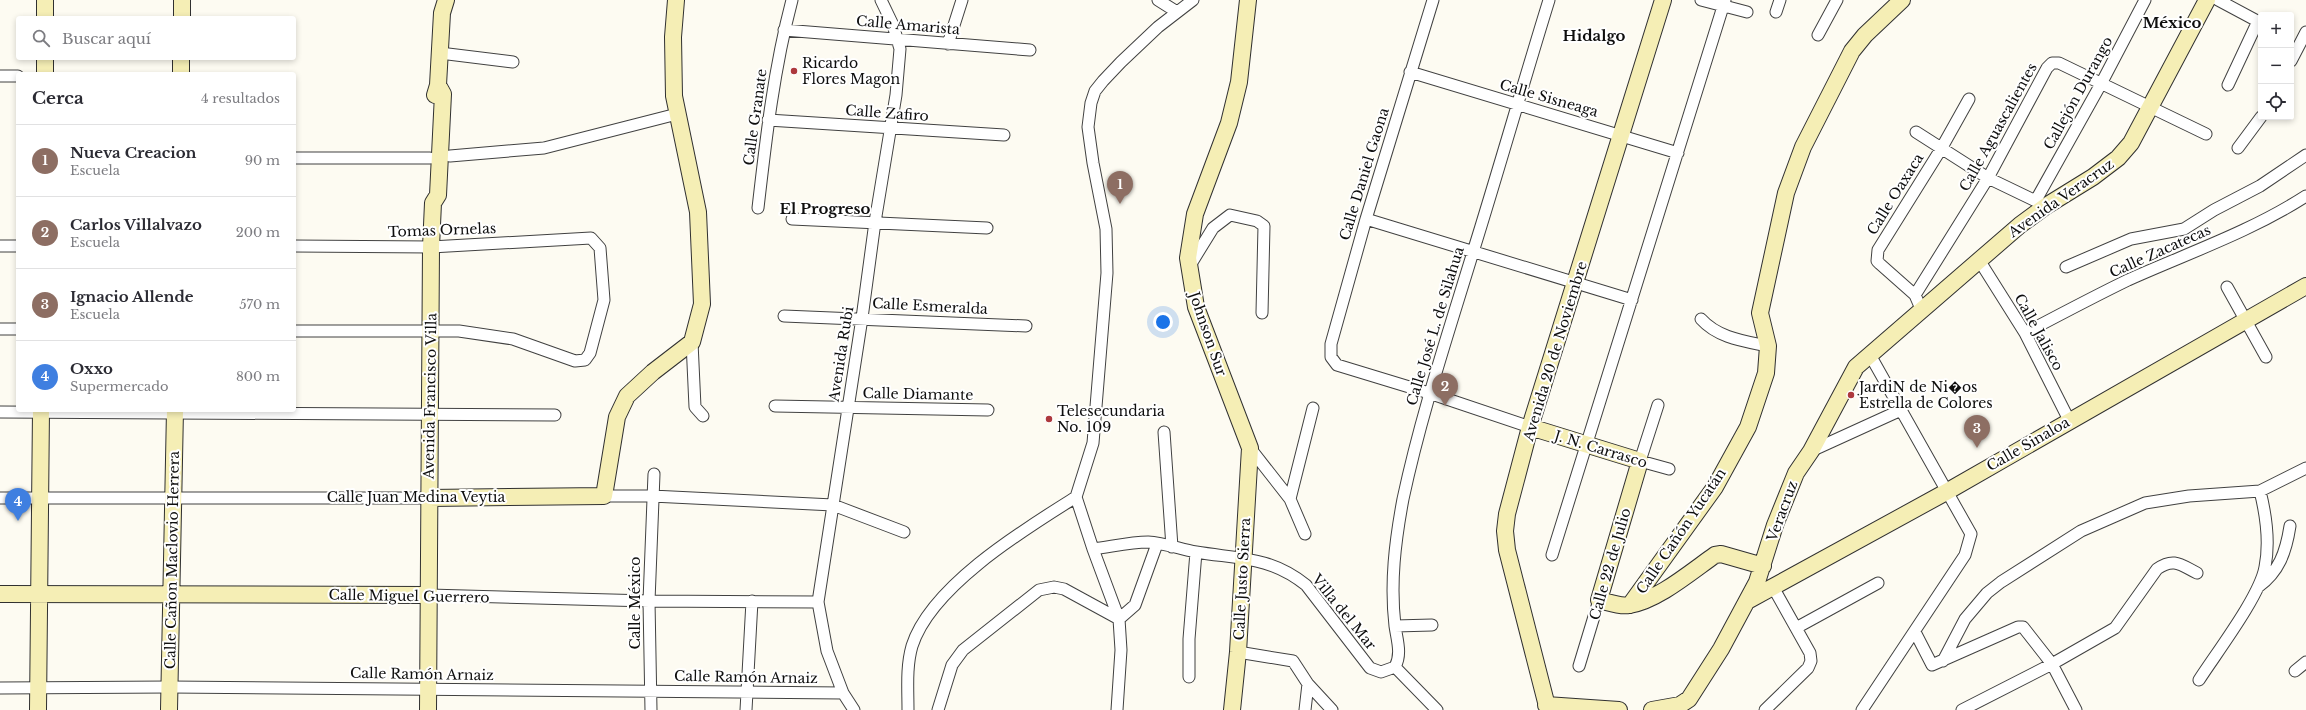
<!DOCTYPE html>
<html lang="es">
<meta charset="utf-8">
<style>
body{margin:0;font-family:"Libre Baskerville",serif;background:#f7f7f7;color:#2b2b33}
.controls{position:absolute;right:12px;top:12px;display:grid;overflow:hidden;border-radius:4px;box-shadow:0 2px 6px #0003}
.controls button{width:36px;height:36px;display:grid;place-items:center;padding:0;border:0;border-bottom:1px solid #e1e1e2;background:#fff;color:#2b2b33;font:20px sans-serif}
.you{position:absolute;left:1163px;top:322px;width:14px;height:14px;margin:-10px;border:3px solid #fff;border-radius:50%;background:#1a73e8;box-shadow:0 0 0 6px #1a73e833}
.badge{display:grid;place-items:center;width:26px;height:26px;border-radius:50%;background:#ea580c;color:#fff;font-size:13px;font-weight:700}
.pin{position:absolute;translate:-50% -33px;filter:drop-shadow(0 1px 2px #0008)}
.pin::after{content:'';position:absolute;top:21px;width:14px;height:12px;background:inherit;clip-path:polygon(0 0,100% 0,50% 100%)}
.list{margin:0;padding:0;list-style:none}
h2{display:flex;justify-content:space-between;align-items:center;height:52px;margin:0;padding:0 16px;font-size:17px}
h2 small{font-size:13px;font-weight:400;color:#7c7c81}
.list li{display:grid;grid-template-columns:26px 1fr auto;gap:12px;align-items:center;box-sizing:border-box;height:72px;padding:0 16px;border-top:1px solid #e1e1e2}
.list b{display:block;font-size:15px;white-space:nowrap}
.list p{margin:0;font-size:13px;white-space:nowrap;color:#7c7c81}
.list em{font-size:13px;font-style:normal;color:#7c7c81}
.icon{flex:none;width:22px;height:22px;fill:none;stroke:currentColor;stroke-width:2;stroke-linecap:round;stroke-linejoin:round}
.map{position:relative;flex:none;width:2306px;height:710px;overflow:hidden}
.search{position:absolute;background:#fff;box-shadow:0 2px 6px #0003;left:16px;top:16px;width:280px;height:44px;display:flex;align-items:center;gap:10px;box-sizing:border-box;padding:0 14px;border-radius:4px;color:#7c7c81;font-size:15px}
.panel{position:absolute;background:#fff;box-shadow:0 2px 6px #0003;left:16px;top:72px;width:280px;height:340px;border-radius:4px}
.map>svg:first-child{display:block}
</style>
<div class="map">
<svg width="2306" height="710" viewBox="0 0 2306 710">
<rect width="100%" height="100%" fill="#fdfbf2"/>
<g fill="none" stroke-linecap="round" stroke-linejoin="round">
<g stroke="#414141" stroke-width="13">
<path id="street" d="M 1158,0 L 1177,12
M 1433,0 L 1366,219 L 1331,344 L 1331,357 L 1337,365 L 1429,393 L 1530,427
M 1701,0 L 1747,12
M 2218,0 L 2261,23
M 1776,12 L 1780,0
M 784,30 L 1030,50
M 1818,35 L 1837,0
M 948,44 L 962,0
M 440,53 L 513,62
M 2291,61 L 2306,32
M 1410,72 L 1678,153
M 0,76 L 18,76
M 2228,85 L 2258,21
M 768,120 L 1004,135
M 1916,132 L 1988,178 L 2042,204
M 2238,148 L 2261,117
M 450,156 L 544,148 L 677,114
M 294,158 L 430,158
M 2036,200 L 2102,82 L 2145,0
M 758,208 C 766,138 774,68 792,0
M 792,219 L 987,228
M 1366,219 L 1632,300
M 0,246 L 18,246
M 294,246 L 431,247 L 591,238 L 600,248 L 604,300 L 590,353 L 585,360 L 575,361 L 513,339 L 459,331 L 294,331
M 1979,260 L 2025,333 L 2069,420
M 1189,267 L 1213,228 L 1230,215 L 1257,221 L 1264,226 L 1262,313
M 2066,267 L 2131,239 L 2184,229 L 2214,210 L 2260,186 L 2306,155
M 2227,287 L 2266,357
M 1915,295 L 1880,264 L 1877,261 L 1878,250 L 1941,149 L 1969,99
M 1922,311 L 1915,295 L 1988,178 L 2047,68 L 2052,63 L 2059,63 L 2206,134
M 784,316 L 1026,326
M 1701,319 C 1718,338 1744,341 1768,346
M 0,329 L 18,329
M 2025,333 C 2059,315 2093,297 2128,280 C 2188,253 2250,232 2306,196
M 692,342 L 695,407 L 703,416
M 1658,405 L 1640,461 L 1669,469
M 775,406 L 988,410
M 0,412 L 555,415
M 1164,432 L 1172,547
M 1250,448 L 1290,499 L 1305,534
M 1811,451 L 1901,410
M 604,496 L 652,496 L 833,505 L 904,532
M 1076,497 L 1093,443 L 1107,273 L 1106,229 L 1093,163 L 1088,127 L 1091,103 L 1095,91 L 1103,81 L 1121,62 L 1158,27 L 1193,0
M 1076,497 L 1093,549 L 1119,619 L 1121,650 L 1117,710
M 0,498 L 429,498
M 1290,499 L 1313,408
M 1093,549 C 1110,547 1130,542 1148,542 C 1164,543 1180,549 1196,552 C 1238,559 1270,556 1306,585 L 1370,668 L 1381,672 L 1395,667
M 1552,555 L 1725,0
M 2258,587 C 2279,572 2286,552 2290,526
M 429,595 L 649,601 L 818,602
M 1119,619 L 1135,605 L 1157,544
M 1395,626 L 1432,625
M 1796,628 L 1878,583
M 1915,632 L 1932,665 L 2018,627 L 2023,627 L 2052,664 L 2076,710
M 1238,652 L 1293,661 L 1308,684 L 1332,710
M 1943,661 L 1965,619 L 1987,593 L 2001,582 L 2081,531 L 2145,503 L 2189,496 L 2260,491 L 2306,468
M 1579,666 L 1599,600
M 1395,667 C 1402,654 1397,640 1395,626 C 1390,583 1395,542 1403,499 C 1421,415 1448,334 1473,252 C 1499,169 1523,84 1549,0
M 1395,667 L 1437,710
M 2295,671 L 2306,662
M 1189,677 L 1189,639 L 1196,552
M 2199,680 C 2217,652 2260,596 2265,567 C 2270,542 2266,515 2260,491
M 0,688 L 170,687 L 843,693
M 651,710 L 649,601 L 654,474
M 746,710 L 752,601
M 854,710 L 843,693 L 827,651 L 818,602 L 862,318 L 875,222 L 896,95 L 900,49 L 893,25 L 881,0
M 908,710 C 908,689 906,667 912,646 C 931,586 1025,529 1076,497
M 938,710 L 952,665 L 963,650 L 1039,590 L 1054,587 L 1064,589 L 1119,619
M 1305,710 L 1308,684
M 1765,710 L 1808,668 L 1811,661 L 1810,653 L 1773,587
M 1862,710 L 1965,555 L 1971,534 L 1870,355
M 1962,710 L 2052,664 L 2115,628 L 2157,569 C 2174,557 2181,565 2197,573"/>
</g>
<g stroke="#303030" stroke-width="18">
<path id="secondary" d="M 45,18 L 45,0
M 182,18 L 182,0
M 45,74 L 45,58
M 181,74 L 181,58
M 435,95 L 438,85 L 442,13 L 446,0
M 1530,427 L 1640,461 L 1599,600 C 1608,602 1620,607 1629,605 C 1657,601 1692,571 1715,555 L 1721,554 L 1763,566
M 429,498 L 604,496 L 617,417 L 627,396 L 653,372 L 692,342 L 702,304 L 698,212 L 674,96 L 673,37 L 676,0
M 0,594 L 429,595
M 1749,600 L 1948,491 L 2306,286
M 1630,605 L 1715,487 L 1748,427 L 1766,373 L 1768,346 L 1760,313 L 1786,193 L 1803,147 L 1852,51 L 1865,35 L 1902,0
M 1546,705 L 1619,710
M 38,710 L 41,410
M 169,710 L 175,410
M 428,710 L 431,247 L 433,203 L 438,195 L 443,94 L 438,85
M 1232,710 L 1238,652 L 1250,448 L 1196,307 L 1188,258 L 1195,214 L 1229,123 L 1239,82 L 1248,0
M 1548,710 L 1507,550 L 1505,531 L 1507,514 L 1530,427 L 1663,0
M 1652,710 L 1680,705 L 1689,699 L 1721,649 L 1757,582 L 1775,525 L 1796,473 L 1811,451 L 1856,367 L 2020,225 L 2046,206 L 2093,177 L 2118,158 L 2131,143 L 2207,0"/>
</g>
<use href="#street" stroke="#fff" stroke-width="11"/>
<use href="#secondary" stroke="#f5eeb5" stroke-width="16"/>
</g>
<g fill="#ad383d" stroke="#fff" stroke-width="1.5">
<circle cx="794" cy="71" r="4"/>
<circle cx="1851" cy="395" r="4"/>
<circle cx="1049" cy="419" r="4"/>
</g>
<g text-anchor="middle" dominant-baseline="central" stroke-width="4" stroke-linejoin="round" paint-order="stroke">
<g font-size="14" fill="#0e0e0e" stroke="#fff">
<text transform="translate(908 25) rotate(5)">Calle Amarista</text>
<text transform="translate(2078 93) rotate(-61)">Callejón Durango</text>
<text transform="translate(1549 98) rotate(16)">Calle Sisneaga</text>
<text transform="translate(887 113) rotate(4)">Calle Zafiro</text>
<text transform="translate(755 117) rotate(-82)">Calle Granate</text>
<text transform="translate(1998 127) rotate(-61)">Calle Aguascalientes</text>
<text transform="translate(1364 174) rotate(-73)">Calle Daniel Gaona</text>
<text transform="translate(1895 194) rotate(-58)">Calle Oaxaca</text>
<text transform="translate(2061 198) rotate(-35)">Avenida Veracruz</text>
<text transform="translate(442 230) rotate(-2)">Tomas Ornelas</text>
<text transform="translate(2160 251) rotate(-24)">Calle Zacatecas</text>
<text transform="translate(930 306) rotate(3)">Calle Esmeralda</text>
<text transform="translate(1435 326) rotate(-73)">Calle José L. de Silahua</text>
<text transform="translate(2039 332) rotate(61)">Calle Jalisco</text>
<text transform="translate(1208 334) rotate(71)">Johnson Sur</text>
<text transform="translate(1555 351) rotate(-73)">Avenida 20 de Noviembre</text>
<text transform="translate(841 354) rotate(-81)">Avenida Rubi</text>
<text transform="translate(918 394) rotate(1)">Calle Diamante</text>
<text transform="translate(430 396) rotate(-89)">Avenida Francisco Villa</text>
<text transform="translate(2028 444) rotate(-30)">Calle Sinaloa</text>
<text transform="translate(1601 449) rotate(17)">J. N. Carrasco</text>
<text x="416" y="497">Calle Juan Medina Veytia</text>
<text transform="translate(1782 511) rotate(-70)">Veracruz</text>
<text transform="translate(1681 531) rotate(-56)">Calle Cañón Yucatán</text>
<text transform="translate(172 560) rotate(-89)">Calle Cañon Maclovio Herrera</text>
<text transform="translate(1610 564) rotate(-74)">Calle 22 de Julio</text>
<text transform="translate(1242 579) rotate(-87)">Calle Justo Sierra</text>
<text transform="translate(409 596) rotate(1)">Calle Miguel Guerrero</text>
<text transform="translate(635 603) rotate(-90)">Calle México</text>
<text transform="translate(1344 612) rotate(51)">Villa del Mar</text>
<text transform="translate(422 674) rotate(1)">Calle Ramón Arnaiz</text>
<text transform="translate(746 677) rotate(1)">Calle Ramón Arnaiz</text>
</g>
<g font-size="14" fill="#0e0e0e" stroke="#fff" text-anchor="start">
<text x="802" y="63">Ricardo<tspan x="802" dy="16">Flores Magon</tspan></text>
<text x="1859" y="387">JardiN de Ni�os<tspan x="1859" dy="16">Estrella de Colores</tspan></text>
<text x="1057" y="411">Telesecundaria<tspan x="1057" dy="16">No. 109</tspan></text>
</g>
<g font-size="15" font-weight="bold" fill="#0e0e0e" stroke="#fff">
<text x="2172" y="22">México</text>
<text x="1594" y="35">Hidalgo</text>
<text x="825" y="208">El Progreso</text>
</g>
</g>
</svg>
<div class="controls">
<button>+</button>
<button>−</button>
<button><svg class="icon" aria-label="locate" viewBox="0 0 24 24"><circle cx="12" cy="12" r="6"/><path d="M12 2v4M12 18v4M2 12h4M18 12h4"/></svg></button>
</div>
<div class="you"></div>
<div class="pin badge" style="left:1120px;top:204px;background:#8d6e63">1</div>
<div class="pin badge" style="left:1445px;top:406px;background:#8d6e63">2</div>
<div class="pin badge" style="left:1977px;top:448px;background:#8d6e63">3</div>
<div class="pin badge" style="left:18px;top:521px;background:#3f7fe0">4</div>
<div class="search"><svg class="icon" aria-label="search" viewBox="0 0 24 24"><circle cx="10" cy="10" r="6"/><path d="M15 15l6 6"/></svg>Buscar aquí</div>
<section class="panel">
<h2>Cerca<small>4 resultados</small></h2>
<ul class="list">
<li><span class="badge" style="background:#8d6e63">1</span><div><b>Nueva Creacion</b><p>Escuela</p></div><em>90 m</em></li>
<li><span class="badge" style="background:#8d6e63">2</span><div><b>Carlos Villalvazo</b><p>Escuela</p></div><em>200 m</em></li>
<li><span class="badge" style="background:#8d6e63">3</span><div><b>Ignacio Allende</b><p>Escuela</p></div><em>570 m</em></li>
<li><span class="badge" style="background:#3f7fe0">4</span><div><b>Oxxo</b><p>Supermercado</p></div><em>800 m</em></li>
</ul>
</section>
</div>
